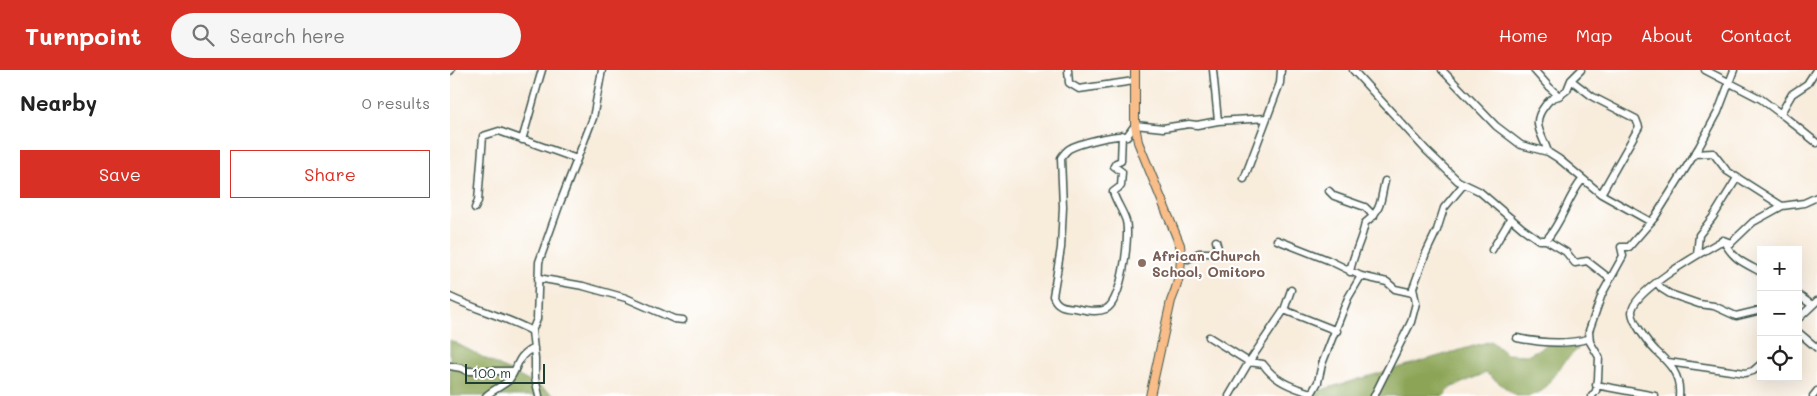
<!DOCTYPE html>
<meta charset="utf-8">
<style>
body{margin:0;font-family:Mali,sans-serif;background:#f6f6f6;color:#222}
.controls{position:absolute;right:15px;bottom:15px;display:grid;overflow:hidden;border-radius:0px;box-shadow:0 5px 20px #0002}
.controls button{width:45px;height:45px;display:grid;place-items:center;padding:0;border:0;border-bottom:1px solid #e0e0e0;background:#fff;color:#222;font:25px sans-serif}
.scale{position:absolute;left:15px;bottom:12px;width:80px;box-sizing:border-box;padding-left:5px;border:2px solid #1f3d34;border-top:0;font-size:14px;line-height:18px;white-space:nowrap;color:#1f3d34;-webkit-text-stroke:4px #fff;paint-order:stroke}
.list{margin:0;padding:0;list-style:none}
h2{display:flex;justify-content:space-between;align-items:center;height:65px;margin:0;padding:0 20px;font-size:21px}
h2 small{font-size:16px;font-weight:400;color:#767676}
.actions{display:flex;gap:10px;padding:15px 20px}
.actions a{flex:1;padding:11px 0;border:1px solid #d93025;border-radius:0px;text-align:center;font-size:18px;color:#d93025}
.actions .main{background:#d93025;color:#fff}
.icon{flex:none;width:28px;height:28px;fill:none;stroke:currentColor;stroke-width:2;stroke-linecap:round;stroke-linejoin:round}
.map{position:relative;flex:none;width:1367px;height:326px;overflow:hidden}
header{display:flex;align-items:center;gap:30px;box-sizing:border-box;height:70px;padding:0 25px;background:#d93025;color:#fff}
header strong{font-size:24px}
nav{display:flex;gap:28px;margin-inline-start:auto;font-size:18px}
.search{width:350px;height:45px;background:#f6f6f6;display:flex;align-items:center;gap:12px;box-sizing:border-box;padding:0 18px;border-radius:28px;color:#767676;font-size:19px}
main{display:flex}
aside{flex:1;background:#fff}
.map>svg:first-child{display:block}
</style>
<header>
<strong>Turnpoint</strong>
<div class="search"><svg class="icon" aria-label="search" viewBox="0 0 24 24"><circle cx="10" cy="10" r="6"/><path d="M15 15l6 6"/></svg>Search here</div>
<nav><a>Home</a><a>Map</a><a>About</a><a>Contact</a></nav>
</header>
<main>
<aside>
<h2>Nearby<small>0 results</small></h2>
<ul class="list">
</ul>
<div class="actions"><a class="main">Save</a><a>Share</a></div>
</aside>
<div class="map">
<svg width="1367" height="326" viewBox="0 0 1367 326">
<rect width="100%" height="100%" fill="#fff"/>
<filter id="ink" filterUnits="userSpaceOnUse"><feTurbulence type="fractalNoise" baseFrequency=".02" numOctaves="2"/><feDisplacementMap in="SourceGraphic" scale="10" xChannelSelector="R" yChannelSelector="G"/><feConvolveMatrix kernelMatrix="1 2 1 2 8 2 1 2 1" color-interpolation-filters="sRGB"/></filter>
<filter id="wash" filterUnits="userSpaceOnUse"><feTurbulence type="fractalNoise" baseFrequency=".0096" numOctaves="4" result="noise"/><feDisplacementMap in="SourceGraphic" scale="20" xChannelSelector="R" yChannelSelector="G"/><feGaussianBlur stdDeviation="1.12" result="paint"/><feColorMatrix in="noise" values="0 0 0 0 0 0 0 0 0 0 0 0 0 0 0 0 0 1.4 0 .05"/><feComposite in="paint" operator="in"/></filter>
<g filter="url(#wash)">
<rect width="100%" height="100%" fill="#f8ecdb"/>
<path fill="#8ba455" stroke="#557044" d="M 0,270 L 107,326 L 0,326 Z
M 1041,271 L 1056,284 L 1077,285 L 1099,274 L 1129,278 L 1117,289 L 1092,321 L 1080,326 L 1066,326 L 1036,303 L 1000,318 L 994,326 L 850,326 Z"/>
</g>
<g filter="url(#ink)">
<g fill="none" stroke-linecap="round" stroke-linejoin="round">
<g stroke="#40574d" stroke-width="9">
<path id="minor" d="M 618,0 L 619,13 L 629,19 L 684,11
M 763,0 L 768,51
M 903,0 L 976,80 L 1008,111 L 1029,121 L 1072,158 L 1089,170 L 1096,170 L 1116,182 L 1125,193 L 1137,191 L 1159,208
M 992,0 L 1046,56 L 1071,75 L 1098,82 L 1109,89 L 1151,124 L 1201,152
M 1084,0 L 1100,18 L 1109,26 L 1117,20 L 1121,10 L 1131,0
M 1255,0 L 1311,29 L 1335,47 L 1367,73
M 0,1 L 1,0
M 1121,10 L 1143,27 L 1186,49 L 1189,57 L 1151,124
M 1331,43 L 1342,24 L 1357,14 L 1366,0
M 672,65 L 671,91 L 666,93 L 664,96 L 672,102 L 671,116 L 663,122 C 666,132 673,141 676,151 C 680,167 672,231 656,239 C 647,243 634,240 625,238 C 615,237 607,237 603,226 L 611,178 L 613,137 L 611,88 C 613,85 616,81 619,79 C 629,73 666,64 677,66 L 685,55 L 713,58 L 739,54 L 747,55 L 768,51 L 817,48 L 830,13 L 831,0
M 72,70 C 79,47 85,23 92,0
M 1098,82 C 1092,63 1081,54 1094,37 C 1099,30 1101,28 1109,26
M 1245,84 L 1263,83 L 1277,101 L 1332,136
M 794,109 L 817,48
M 879,121 L 884,126 L 915,137 L 924,146
M 25,138 L 28,131 L 33,66 L 49,61 L 127,89
M 827,170 L 878,190 L 911,206 L 937,212 L 945,219 L 963,223
M 1096,170 C 1112,153 1117,128 1132,110
M 1273,170 C 1284,190 1292,192 1311,202
M 1042,180 L 1061,148
M 1247,185 L 1249,165 L 1263,147 L 1287,108
M 732,187 L 738,189 L 749,183 L 763,183 L 768,178 L 766,171
M 900,202 C 903,184 912,170 915,153 C 933,139 930,130 935,111
M 88,208 L 133,216 L 176,228 L 224,249 L 233,250
M 1207,213 L 1212,219 L 1220,224 L 1249,234 L 1264,236 L 1286,246 L 1311,240
M 1348,225 L 1362,235
M 0,227 C 27,240 56,247 82,261
M 834,240 L 887,261
M 1348,249 L 1367,231
M 1348,262 L 1367,278
M 759,267 L 799,292 L 813,294 C 825,311 841,317 861,323
M 1067,268 C 1091,273 1114,275 1138,269
M 1218,292 L 1295,303 L 1303,301 L 1311,294
M 0,296 L 11,298 L 17,301 L 63,301
M 1146,315 L 1205,326
M 36,326 C 42,320 56,314 59,310 C 69,297 66,286 84,278
M 89,326 L 85,308 L 85,289 L 82,261 L 87,249 L 89,192 L 110,133 L 143,48 L 152,0
M 779,326 L 799,292 L 834,240 L 841,220
M 860,326 L 868,312 L 872,294 L 898,228 L 911,206
M 924,326 L 961,252 L 966,233 L 963,218 L 976,183 L 987,160 L 994,138 L 1014,114
M 1142,326 L 1146,321 L 1148,309 L 1149,287 L 1140,272 L 1139,261 L 1152,224 L 1173,186 L 1171,177 L 1179,177 L 1205,147 L 1249,77 L 1268,42 L 1284,0
M 1229,326 C 1231,305 1220,294 1206,281 C 1199,274 1182,252 1182,242 C 1182,221 1254,181 1273,170 L 1281,173 L 1303,152 L 1332,136 L 1354,133 L 1367,127
M 1363,326 L 1367,321"/>
</g>
<g stroke="#40574d" stroke-width="10">
<path id="major" d="M 685,0 L 685,55 L 688,72 L 730,175 C 733,195 729,213 721,231 L 700,326"/>
</g>
<use href="#minor" stroke="#fff" stroke-width="6"/>
<use href="#major" stroke="#f8bd89" stroke-width="8"/>
</g>
</g>
<circle fill="#8d6e63" stroke="#fff" stroke-width="2" cx="692" cy="193" r="5"/>
<g text-anchor="middle" dominant-baseline="central" stroke-width="4" stroke-linejoin="round" paint-order="stroke">
<g font-size="14" font-weight="bold" fill="#785e54" stroke="#fff" text-anchor="start">
<text x="702" y="185">African Church<tspan x="702" dy="16">School, Omitoro</tspan></text>
</g>
</g>
</svg>
<div class="controls">
<button>+</button>
<button>−</button>
<button><svg class="icon" aria-label="locate" viewBox="0 0 24 24"><circle cx="12" cy="12" r="6"/><path d="M12 2v4M12 18v4M2 12h4M18 12h4"/></svg></button>
</div>
<div class="scale">100 m</div>
</div>
</main>
